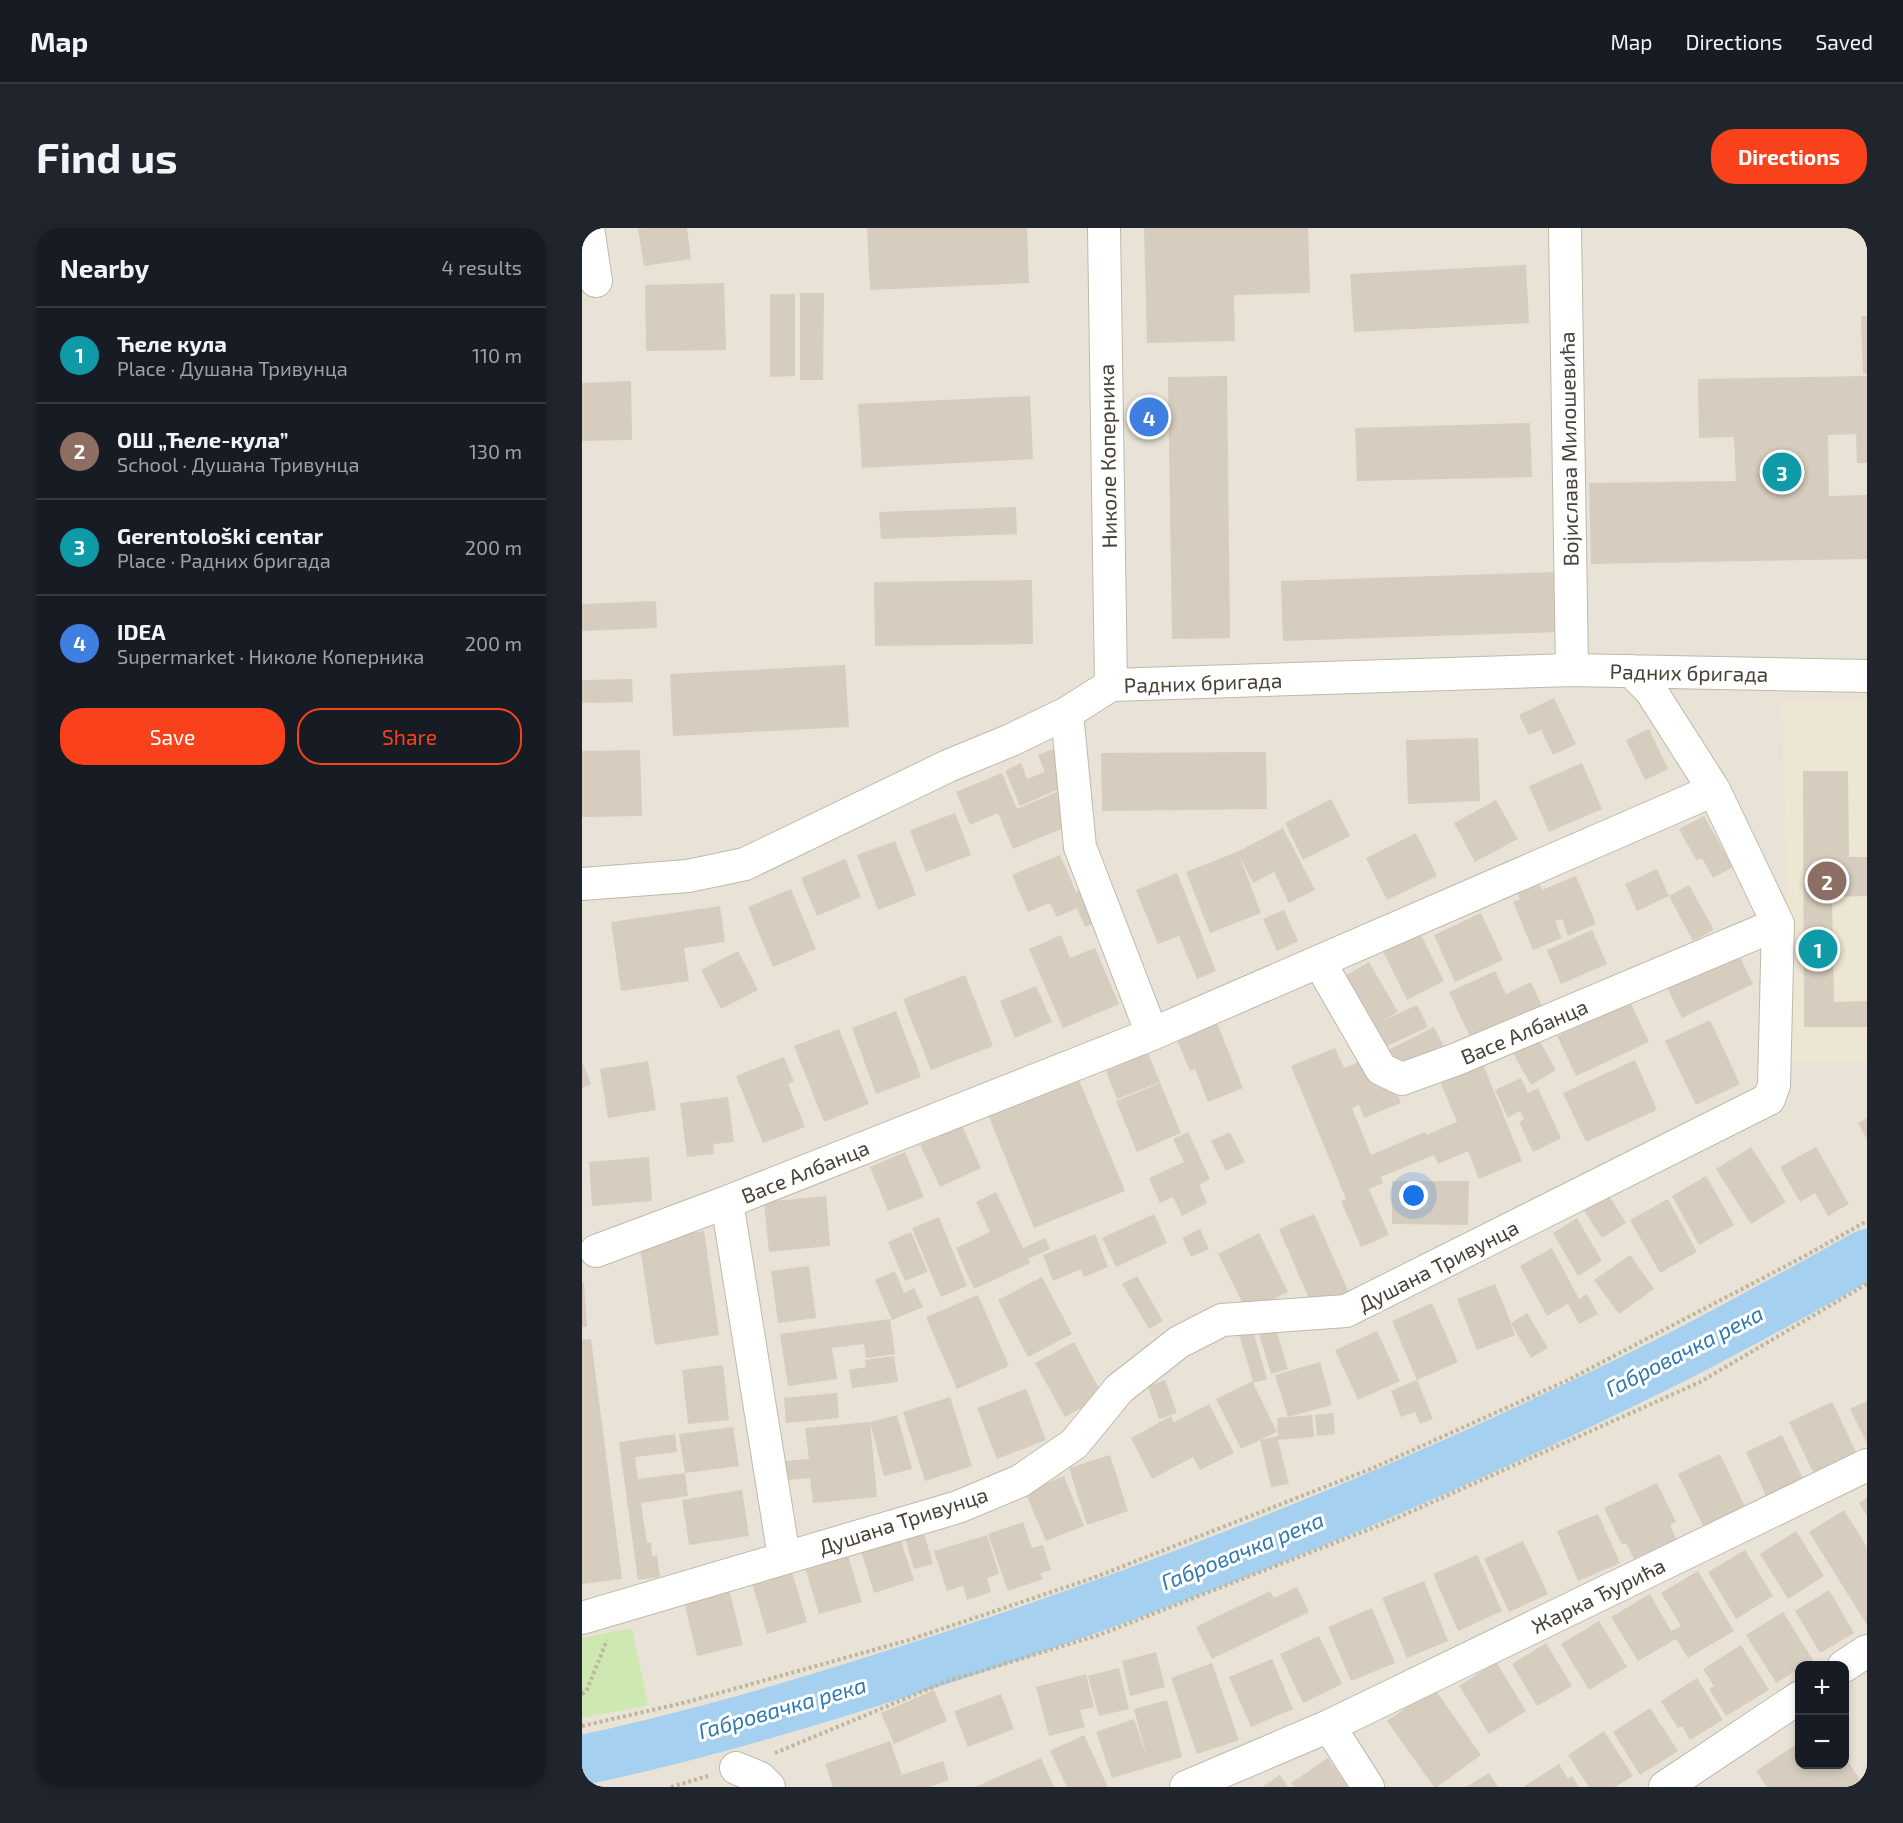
<!DOCTYPE html>
<meta charset="utf-8">
<style>
body{margin:0;font-family:"Exo 2",sans-serif;background:#20242c;color:#f1f3f6}
.controls{position:absolute;right:18px;bottom:18px;display:grid;overflow:hidden;border-radius:12px;box-shadow:0 3px 9px #0003}
.controls button{width:54px;height:54px;display:grid;place-items:center;padding:0;border:0;border-bottom:2px solid #363941;background:#171b24;color:#f1f3f6;font:30px sans-serif}
.you{position:absolute;left:832px;top:968px;width:21px;height:21px;margin:-15px;border:4px solid #fff;border-radius:50%;background:#1a73e8;box-shadow:0 0 0 9px #1a73e833}
.badge{display:grid;place-items:center;width:39px;height:39px;border-radius:50%;background:#f9411b;color:#fff;font-size:20px;font-weight:700}
.pin{position:absolute;translate:-50% -50%;border:3px solid #fff;box-shadow:0 2px 6px #0006}
.list{margin:0;padding:0;list-style:none}
h2{display:flex;justify-content:space-between;align-items:center;height:78px;margin:0;padding:0 24px;font-size:26px}
h2 small{font-size:20px;font-weight:400;color:#9ea1a6}
.list li{display:grid;grid-template-columns:39px 1fr auto;gap:18px;align-items:center;box-sizing:border-box;height:96px;padding:0 24px;border-top:2px solid #363941}
.list b{display:block;font-size:22px;white-space:nowrap}
.list p{margin:0;font-size:20px;white-space:nowrap;color:#9ea1a6}
.list em{font-size:20px;font-style:normal;color:#9ea1a6}
.actions{display:flex;gap:12px;padding:18px 24px}
.actions a{flex:1;padding:14px 0;border:2px solid #f9411b;border-radius:24px;text-align:center;font-size:21px;color:#f9411b}
.actions .main{background:#f9411b;color:#fff}
.map{position:relative;flex:none;width:1285px;height:1559px;overflow:hidden;border-radius:24px}
header{display:flex;align-items:center;gap:36px;box-sizing:border-box;height:84px;padding:0 30px;background:#171b24;border-bottom:2px solid #363941}
header strong{font-size:28px}
nav{display:flex;gap:33px;margin-inline-start:auto;font-size:21px}
.intro{display:flex;align-items:center;justify-content:space-between;box-sizing:border-box;height:144px;padding:0 36px}
h1{margin:0;font-size:42px}
.button{padding:15px 27px;border-radius:24px;background:#f9411b;color:#fff;font-size:21px;font-weight:700}
main{display:flex;gap:36px;padding:0 36px}
aside{flex:1;background:#171b24;border-radius:24px;box-shadow:0 3px 9px #0003}
.map>svg:first-child{display:block}
</style>
<header>
<strong>Map</strong>
<nav><a>Map</a><a>Directions</a><a>Saved</a></nav>
</header>
<div class="intro"><h1>Find us</h1><a class="button">Directions</a></div>
<main>
<aside>
<h2>Nearby<small>4 results</small></h2>
<ul class="list">
<li><span class="badge" style="background:#0f9aa8">1</span><div><b>Ћеле кула</b><p>Place · Душана Тривунца</p></div><em>110 m</em></li>
<li><span class="badge" style="background:#8d6e63">2</span><div><b>ОШ „Ћеле-кула”</b><p>School · Душана Тривунца</p></div><em>130 m</em></li>
<li><span class="badge" style="background:#0f9aa8">3</span><div><b>Gerentološki centar</b><p>Place · Радних бригада</p></div><em>200 m</em></li>
<li><span class="badge" style="background:#3f7fe0">4</span><div><b>IDEA</b><p>Supermarket · Николе Коперника</p></div><em>200 m</em></li>
</ul>
<div class="actions"><a class="main">Save</a><a>Share</a></div>
</aside>
<div class="map">
<svg width="1285" height="1559" viewBox="0 0 1285 1559">
<rect width="100%" height="100%" fill="#f4f1e8"/>
<path fill="#e8e3d6" fill-rule="evenodd" d="M 0,0 L 1285,0 L 1285,1559 L 0,1559 ZM 1218,1438 L 1262,1438 L 1262,1536 L 1218,1536 Z"/>
<path fill="#ede6d2" d="M 1200,471 L 1285,473 L 1285,834 L 1209,833 Z"/>
<path fill="#cee8b1" d="M 50,1400 L 66,1477 L 0,1490 L 0,1410 Z"/>
<g fill="none" stroke-linecap="round" stroke-linejoin="round">
<path stroke="#a5d0f0" stroke-width="50" d="M 0,1532 C 128,1505 257,1465 382,1424 C 622,1345 857,1248 1083,1135 C 1151,1101 1218,1063 1285,1026"/>
</g>
<path fill="#d6cdbe" d="M 64,0 L 105,0 L 109,31 L 62,38 L 56,1 Z
M 285,0 L 445,0 L 447,55 L 288,62 Z
M 562,0 L 726,0 L 728,65 L 652,67 L 653,113 L 565,115 Z
M 944,37 L 947,95 L 772,104 L 768,46 Z
M 142,55 L 144,122 L 64,123 L 63,57 Z
M 218,65 L 242,65 L 241,152 L 218,152 Z
M 188,66 L 213,66 L 213,148 L 188,149 Z
M 1279,88 L 1285,88 L 1285,146 L 1281,146 Z
M 645,148 L 648,410 L 590,411 L 586,149 Z
M 1285,148 L 1285,235 L 1275,235 L 1274,206 L 1246,207 L 1247,268 L 1285,267 L 1285,331 L 1009,336 L 1007,255 L 1154,253 L 1152,209 L 1117,210 L 1116,151 Z
M 49,153 L 50,212 L 0,213 L 0,155 Z
M 448,168 L 451,231 L 280,240 L 276,176 Z
M 948,195 L 950,249 L 775,253 L 773,200 Z
M 434,279 L 435,306 L 299,311 L 297,284 Z
M 974,344 L 977,404 L 701,413 L 699,353 Z
M 450,352 L 451,416 L 293,418 L 292,354 Z
M 74,373 L 75,400 L 0,403 L 0,376 Z
M 263,437 L 267,499 L 91,508 L 88,446 Z
M 50,451 L 51,474 L 0,475 L 0,452 Z
M 972,470 L 994,516 L 971,527 L 959,502 L 947,507 L 937,487 Z
M 1067,501 L 1086,541 L 1063,552 L 1044,512 Z
M 896,510 L 898,573 L 826,576 L 824,512 Z
M 471,521 L 486,557 L 438,578 L 423,543 L 439,535 L 445,551 L 463,544 L 456,527 Z
M 58,522 L 60,588 L 0,589 L 0,523 Z
M 684,524 L 685,581 L 520,583 L 519,525 Z
M 1000,535 L 1020,581 L 967,604 L 947,558 Z
M 1221,543 L 1266,543 L 1267,629 L 1285,629 L 1285,668 L 1250,669 L 1252,774 L 1285,773 L 1285,799 L 1222,799 Z
M 420,545 L 435,581 L 477,563 L 491,596 L 431,621 L 416,585 L 388,597 L 374,564 Z
M 749,571 L 768,608 L 721,632 L 703,595 Z
M 914,572 L 936,611 L 893,634 L 872,595 Z
M 373,585 L 389,627 L 344,644 L 328,602 Z
M 1122,588 L 1151,639 L 1131,650 L 1120,630 L 1114,632 L 1097,601 Z
M 701,600 L 733,662 L 707,675 L 692,644 L 671,655 L 657,627 L 679,685 L 628,705 L 604,644 L 655,624 Z
M 834,605 L 855,648 L 805,672 L 784,630 Z
M 313,613 L 334,667 L 296,682 L 275,627 Z
M 478,627 L 494,664 L 504,659 L 519,692 L 503,699 L 495,680 L 475,689 L 468,675 L 446,684 L 430,647 Z
M 263,631 L 279,669 L 235,688 L 219,650 Z
M 1075,641 L 1087,668 L 1055,683 L 1043,656 Z
M 595,645 L 634,743 L 615,751 L 597,708 L 576,716 L 554,662 Z
M 954,647 L 960,662 L 994,648 L 1014,696 L 986,708 L 980,691 L 973,693 L 980,710 L 951,722 L 931,674 L 938,671 L 932,656 Z
M 1107,657 L 1132,702 L 1111,713 L 1087,668 Z
M 209,661 L 234,721 L 191,739 L 166,679 Z
M 138,678 L 143,714 L 102,720 L 107,753 L 39,763 L 29,694 Z
M 702,682 L 716,713 L 695,723 L 681,691 Z
M 899,685 L 921,732 L 873,754 L 852,707 Z
M 1010,702 L 1025,736 L 979,756 L 965,722 Z
M 838,705 L 862,753 L 825,772 L 801,723 Z
M 479,707 L 488,730 L 513,720 L 537,776 L 481,800 L 447,721 Z
M 1152,717 L 1171,756 L 1100,790 L 1081,751 Z
M 156,723 L 176,762 L 139,781 L 119,742 Z
M 787,734 L 816,784 L 796,795 L 835,777 L 846,799 L 803,819 L 763,748 Z
M 913,743 L 924,766 L 949,754 L 961,780 L 890,813 L 867,764 Z
M 383,747 L 411,818 L 349,842 L 321,771 Z
M 454,758 L 470,794 L 433,810 L 418,773 Z
M 1043,763 L 1067,814 L 994,848 L 975,808 L 1022,787 L 1017,775 Z
M 314,783 L 339,849 L 294,866 L 270,800 Z
M 1128,792 L 1158,856 L 1114,877 L 1083,813 Z
M 635,795 L 661,860 L 626,874 L 613,841 L 608,843 L 595,812 Z
M 852,799 L 865,825 L 817,849 L 804,823 Z
M 257,801 L 287,876 L 242,894 L 212,818 Z
M 952,803 L 974,842 L 949,857 L 927,818 Z
M 753,820 L 762,840 L 782,832 L 807,844 L 819,875 L 782,890 L 777,877 L 770,880 L 789,927 L 843,904 L 844,907 L 875,894 L 857,851 L 900,834 L 940,933 L 897,951 L 886,923 L 856,936 L 852,927 L 799,949 L 801,955 L 787,961 L 807,1007 L 779,1019 L 759,973 L 764,971 L 709,838 Z
M 566,825 L 578,854 L 535,871 L 524,843 Z
M 202,829 L 212,854 L 206,856 L 223,899 L 181,915 L 154,848 Z
M 1053,832 L 1075,882 L 1004,914 L 981,865 Z
M 66,833 L 74,882 L 26,890 L 18,841 Z
M 0,834 L 9,856 L 0,860 Z
M 494,845 L 543,963 L 452,1000 L 404,882 Z
M 939,850 L 946,865 L 956,860 L 979,910 L 951,924 L 937,894 L 942,891 L 938,883 L 926,890 L 913,862 Z
M 578,855 L 599,905 L 555,924 L 534,873 Z
M 146,869 L 152,914 L 131,916 L 132,926 L 105,929 L 98,875 Z
M 1285,890 L 1285,911 L 1276,895 Z
M 380,898 L 399,940 L 358,959 L 338,917 Z
M 606,904 L 628,951 L 617,957 L 625,975 L 600,988 L 591,969 L 578,975 L 567,950 L 602,934 L 591,911 Z
M 648,904 L 663,934 L 644,943 L 629,913 Z
M 1169,919 L 1204,974 L 1169,996 L 1134,941 Z
M 1234,919 L 1267,976 L 1246,988 L 1233,965 L 1218,974 L 1198,939 Z
M 323,924 L 342,969 L 306,983 L 288,939 Z
M 67,929 L 70,973 L 10,978 L 7,934 Z
M 1124,948 L 1152,997 L 1117,1017 L 1090,968 Z
M 810,953 L 887,953 L 886,997 L 810,996 Z
M 414,964 L 441,1020 L 463,1010 L 468,1021 L 446,1031 L 448,1035 L 392,1061 L 374,1020 L 408,1004 L 394,974 Z
M 1026,966 L 1044,995 L 1020,1010 L 1001,981 Z
M 244,968 L 248,1018 L 187,1024 L 182,974 Z
M 1086,971 L 1115,1024 L 1078,1045 L 1048,992 Z
M 572,986 L 585,1015 L 534,1039 L 520,1010 Z
M 732,986 L 767,1065 L 731,1080 L 697,1001 Z
M 357,989 L 385,1058 L 359,1069 L 330,1000 Z
M 995,990 L 1020,1033 L 996,1048 L 971,1005 Z
M 618,1001 L 627,1021 L 609,1029 L 600,1010 Z
M 122,1003 L 137,1107 L 73,1117 L 57,1013 Z
M 329,1004 L 346,1044 L 323,1053 L 306,1014 Z
M 677,1005 L 706,1064 L 665,1084 L 636,1026 Z
M 513,1006 L 526,1039 L 502,1049 L 499,1041 L 471,1053 L 461,1027 Z
M 970,1020 L 997,1071 L 1005,1066 L 1016,1086 L 997,1096 L 986,1076 L 965,1088 L 938,1038 Z
M 1048,1027 L 1072,1061 L 1037,1086 L 1012,1052 Z
M 227,1038 L 234,1090 L 196,1095 L 189,1043 Z
M 313,1043 L 322,1065 L 332,1060 L 341,1079 L 310,1092 L 293,1052 Z
M 555,1048 L 581,1093 L 567,1101 L 540,1056 Z
M 460,1049 L 490,1106 L 446,1129 L 416,1072 Z
M 0,1055 L 2,1055 L 5,1099 L 0,1099 Z
M 913,1056 L 929,1095 L 945,1085 L 966,1120 L 949,1130 L 929,1095 L 933,1107 L 895,1122 L 875,1071 Z
M 396,1067 L 427,1138 L 375,1161 L 344,1089 Z
M 850,1075 L 876,1134 L 835,1152 L 810,1093 Z
M 308,1091 L 313,1126 L 284,1130 L 282,1116 L 250,1120 L 255,1151 L 206,1158 L 198,1106 Z
M 692,1094 L 706,1141 L 689,1146 L 675,1099 Z
M 670,1099 L 685,1151 L 671,1155 L 695,1204 L 659,1221 L 634,1171 L 671,1153 L 656,1103 Z
M 795,1103 L 818,1153 L 776,1172 L 753,1122 Z
M 9,1111 L 40,1351 L 0,1356 L 0,1112 Z
M 492,1114 L 521,1168 L 483,1189 L 453,1135 Z
M 312,1128 L 316,1154 L 270,1160 L 267,1142 L 284,1139 L 283,1132 Z
M 738,1134 L 750,1177 L 706,1189 L 693,1147 Z
M 141,1137 L 147,1192 L 106,1196 L 100,1142 Z
M 583,1152 L 595,1185 L 577,1191 L 566,1158 Z
M 835,1152 L 851,1191 L 838,1196 L 833,1184 L 819,1189 L 809,1163 Z
M 444,1161 L 464,1212 L 415,1231 L 395,1180 Z
M 255,1165 L 257,1190 L 204,1195 L 202,1170 Z
M 368,1169 L 390,1238 L 343,1253 L 321,1184 Z
M 1285,1173 L 1285,1215 L 1268,1181 Z
M 1250,1174 L 1275,1226 L 1232,1246 L 1207,1194 Z
M 627,1176 L 652,1225 L 618,1242 L 611,1229 L 570,1251 L 549,1210 L 589,1188 L 592,1194 Z
M 751,1185 L 753,1206 L 735,1208 L 733,1187 Z
M 315,1187 L 330,1241 L 302,1248 L 288,1194 Z
M 730,1187 L 732,1209 L 696,1212 L 707,1256 L 689,1259 L 678,1212 L 696,1208 L 695,1190 Z
M 288,1194 L 295,1269 L 231,1275 L 228,1250 L 205,1252 L 203,1233 L 227,1231 L 223,1200 Z
M 151,1199 L 157,1238 L 103,1245 L 97,1206 Z
M 93,1206 L 95,1224 L 53,1229 L 56,1251 L 103,1245 L 106,1268 L 59,1275 L 65,1315 L 69,1314 L 70,1328 L 75,1327 L 78,1349 L 56,1352 L 37,1214 Z
M 1200,1207 L 1221,1251 L 1184,1268 L 1164,1224 Z
M 1138,1226 L 1163,1279 L 1121,1298 L 1096,1246 Z
M 528,1227 L 546,1283 L 505,1297 L 487,1240 Z
M 482,1248 L 502,1298 L 464,1313 L 443,1264 Z
M 1075,1255 L 1094,1294 L 1088,1297 L 1094,1311 L 1052,1331 L 1044,1315 L 1040,1317 L 1022,1280 Z
M 160,1262 L 167,1308 L 107,1317 L 100,1272 Z
M 1285,1270 L 1285,1288 L 1277,1275 Z
M 1262,1282 L 1285,1319 L 1285,1397 L 1227,1304 Z
M 1016,1286 L 1038,1335 L 996,1353 L 975,1303 Z
M 441,1294 L 450,1320 L 461,1317 L 469,1342 L 458,1345 L 461,1351 L 426,1363 L 406,1306 Z
M 339,1295 L 351,1336 L 332,1341 L 320,1300 Z
M 1214,1303 L 1242,1348 L 1206,1371 L 1178,1326 Z
M 317,1307 L 332,1352 L 292,1365 L 278,1320 Z
M 405,1307 L 417,1346 L 405,1350 L 409,1364 L 385,1372 L 381,1358 L 365,1363 L 352,1323 Z
M 941,1313 L 966,1366 L 927,1384 L 902,1331 Z
M 1163,1322 L 1191,1368 L 1154,1391 L 1126,1344 Z
M 265,1324 L 280,1374 L 237,1386 L 222,1336 Z
M 895,1327 L 920,1383 L 876,1403 L 851,1346 Z
M 209,1341 L 225,1394 L 185,1406 L 169,1352 Z
M 1116,1343 L 1152,1403 L 1106,1430 L 1094,1411 L 1056,1433 L 1029,1389 L 1068,1366 L 1089,1403 L 1099,1398 L 1079,1365 Z
M 842,1353 L 866,1413 L 825,1430 L 800,1370 Z
M 146,1358 L 161,1417 L 115,1428 L 101,1369 Z
M 715,1359 L 727,1384 L 630,1431 L 614,1399 L 688,1363 L 692,1370 Z
M 1247,1362 L 1272,1405 L 1238,1425 L 1213,1383 Z
M 790,1380 L 813,1435 L 769,1453 L 746,1399 Z
M 1201,1384 L 1231,1432 L 1222,1437 L 1218,1437 L 1218,1440 L 1194,1455 L 1164,1407 Z
M 1017,1393 L 1045,1439 L 1007,1462 L 979,1416 Z
M 737,1408 L 760,1456 L 721,1475 L 698,1426 Z
M 964,1415 L 990,1458 L 955,1478 L 930,1436 Z
M 1159,1417 L 1187,1462 L 1144,1488 L 1127,1461 L 1132,1458 L 1121,1441 Z
M 574,1424 L 583,1459 L 548,1468 L 540,1433 Z
M 690,1431 L 711,1481 L 669,1499 L 647,1449 Z
M 914,1434 L 944,1483 L 907,1506 L 877,1458 Z
M 630,1435 L 657,1512 L 615,1526 L 589,1450 Z
M 537,1440 L 547,1481 L 517,1488 L 506,1448 Z
M 504,1446 L 512,1479 L 498,1482 L 503,1499 L 467,1508 L 454,1459 Z
M 1115,1450 L 1141,1492 L 1108,1512 L 1100,1498 L 1096,1500 L 1079,1473 Z
M 852,1460 L 899,1527 L 855,1559 L 852,1559 L 805,1493 Z
M 352,1462 L 365,1493 L 312,1516 L 299,1485 Z
M 419,1466 L 432,1501 L 386,1519 L 372,1483 Z
M 585,1472 L 600,1529 L 530,1550 L 514,1504 L 552,1491 L 565,1530 L 552,1481 Z
M 1068,1480 L 1096,1523 L 1058,1547 L 1031,1504 Z
M 1022,1503 L 1051,1548 L 1033,1559 L 1007,1559 L 986,1527 Z
M 502,1507 L 526,1559 L 485,1559 L 468,1523 Z
M 308,1513 L 320,1547 L 361,1533 L 367,1552 L 347,1559 L 251,1559 L 243,1536 Z
M 1218,1514 L 1218,1536 L 1262,1536 L 1263,1529 L 1283,1559 L 1185,1559 L 1174,1543 Z
M 459,1530 L 472,1559 L 393,1559 Z
M 746,1530 L 766,1559 L 712,1559 L 709,1555 Z
M 977,1536 L 986,1551 L 990,1548 L 997,1559 L 941,1559 Z
M 907,1545 L 916,1559 L 884,1559 Z
M 698,1547 L 706,1559 L 680,1559 Z"/>
<g fill="none" stroke-linecap="round" stroke-linejoin="round">
<g stroke="#c0b9ab" stroke-width="34">
<path id="minor" d="M 6,0 L 14,53
M 522,0 L 529,457
M 983,0 L 990,442
M 485,485 L 498,619 L 570,806 L 1132,562
M 0,656 L 106,648 L 163,636 L 366,538 L 429,512 L 485,485 L 529,457 L 990,442 L 1285,448
M 738,735 L 799,841 L 820,851 L 875,831 L 1196,696
M 14,1023 L 145,974
M 202,1329 L 145,974 L 570,806
M 0,1390 L 376,1279 L 438,1253 L 492,1216 L 537,1161 L 597,1114 L 640,1092 L 764,1083 L 1187,871 L 1192,857 L 1196,696 L 1132,562 L 1069,463 L 1049,443
M 1262,1438 L 1285,1423
M 747,1498 L 786,1559
M 154,1540 L 178,1550 L 187,1559
M 604,1559 L 747,1498 L 1285,1237
M 1083,1559 L 1218,1469"/>
</g>
<path stroke="#c1b59c" stroke-width="4" stroke-dasharray="3 3" stroke-linecap="butt" d="M 0,1466 L 4,1464 L 25,1412
M 0,1498 L 105,1474 L 327,1412 L 511,1350 L 791,1240 L 986,1152 L 1221,1029 L 1285,993
M 193,1525 L 363,1454 L 517,1407 L 806,1294 L 1118,1154 L 1285,1056
M 89,1559 L 126,1548"/>
<use href="#minor" stroke="#fff" stroke-width="32"/>
</g>
<g text-anchor="middle" dominant-baseline="central" stroke-width="6" stroke-linejoin="round" paint-order="stroke">
<g font-size="21" fill="#474137" stroke="#fff">
<text transform="translate(986 221) rotate(-91)">Војислава Милошевића</text>
<text transform="translate(525 228) rotate(-91)">Николе Коперника</text>
<text transform="translate(1107 444) rotate(1)">Радних бригада</text>
<text transform="translate(621 454) rotate(-2)">Радних бригада</text>
<text transform="translate(942 803) rotate(-23)">Васе Албанца</text>
<text transform="translate(223 943) rotate(-22)">Васе Албанца</text>
<text transform="translate(856 1037) rotate(-27)">Душана Тривунца</text>
<text transform="translate(321 1292) rotate(-18)">Душана Тривунца</text>
<text transform="translate(1016 1367) rotate(-26)">Жарка Ђурића</text>
</g>
<g font-size="22" font-style="italic" fill="#3079b3" stroke="#fff">
<text transform="translate(1102 1122) rotate(-27)">Габровачка река</text>
<text transform="translate(660 1322) rotate(-22)">Габровачка река</text>
<text transform="translate(200 1479) rotate(-16)">Габровачка река</text>
</g>
</g>
</svg>
<div class="controls">
<button>+</button>
<button>−</button>
</div>
<div class="you"></div>
<div class="pin badge" style="left:1236px;top:721px;background:#0f9aa8">1</div>
<div class="pin badge" style="left:1245px;top:653px;background:#8d6e63">2</div>
<div class="pin badge" style="left:1200px;top:244px;background:#0f9aa8">3</div>
<div class="pin badge" style="left:567px;top:189px;background:#3f7fe0">4</div>
</div>
</main>
